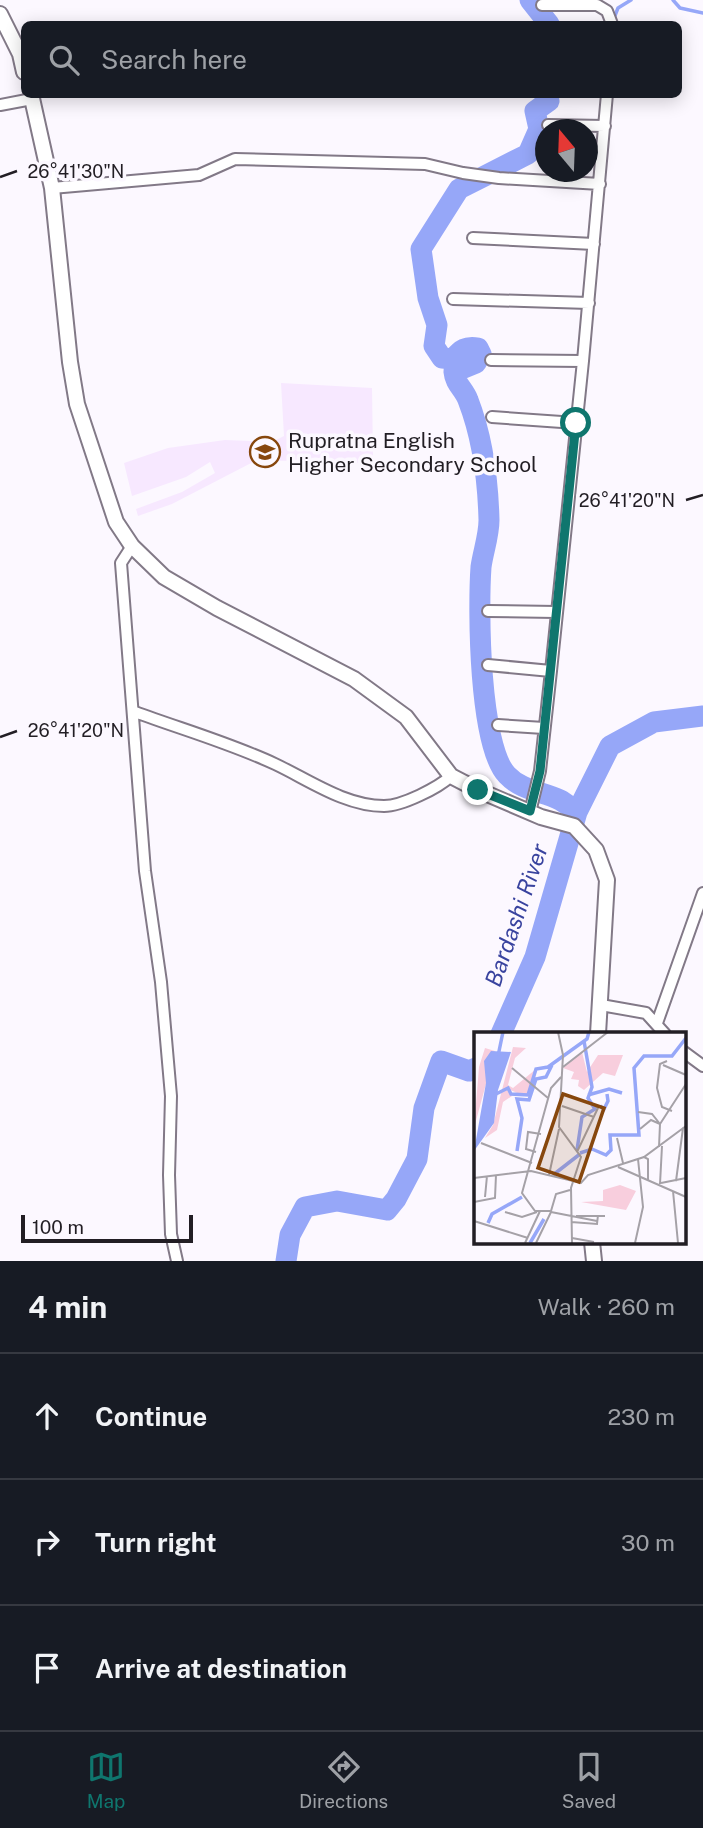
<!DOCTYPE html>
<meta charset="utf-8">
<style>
body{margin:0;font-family:"Public Sans",sans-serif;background:#20242c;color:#f1f3f6}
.compass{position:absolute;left:535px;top:119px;width:63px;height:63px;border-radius:50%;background:#171b24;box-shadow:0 4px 18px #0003;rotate:341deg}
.scale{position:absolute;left:21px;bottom:18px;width:172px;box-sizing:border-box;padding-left:7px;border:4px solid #221e24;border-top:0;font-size:19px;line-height:24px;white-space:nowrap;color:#221e24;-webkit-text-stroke:5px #fcf8ff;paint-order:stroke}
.stop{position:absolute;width:21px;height:21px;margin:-16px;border:5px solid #0f766e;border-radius:50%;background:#fff}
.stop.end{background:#0f766e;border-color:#fff;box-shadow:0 2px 7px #0008}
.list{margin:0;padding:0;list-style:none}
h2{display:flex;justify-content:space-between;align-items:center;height:91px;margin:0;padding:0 28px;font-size:30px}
h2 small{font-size:23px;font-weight:400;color:#9ea1a6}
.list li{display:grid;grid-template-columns:46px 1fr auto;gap:21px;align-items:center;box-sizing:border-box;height:126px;padding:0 28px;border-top:2px solid #363941}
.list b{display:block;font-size:26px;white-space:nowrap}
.list em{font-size:23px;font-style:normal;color:#9ea1a6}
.icon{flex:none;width:38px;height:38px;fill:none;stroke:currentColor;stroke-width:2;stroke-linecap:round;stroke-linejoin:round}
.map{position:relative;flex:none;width:703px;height:1261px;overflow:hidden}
.search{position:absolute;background:#171b24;box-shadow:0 4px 18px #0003;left:21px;right:21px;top:21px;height:77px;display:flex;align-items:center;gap:18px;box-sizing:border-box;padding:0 24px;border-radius:10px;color:#9ea1a6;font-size:26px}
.sheet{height:469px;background:#171b24}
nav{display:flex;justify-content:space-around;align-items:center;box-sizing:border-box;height:98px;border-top:2px solid #363941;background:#171b24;font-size:19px;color:#9ea1a6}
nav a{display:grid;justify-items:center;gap:4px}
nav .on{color:#0f766e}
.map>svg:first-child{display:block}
</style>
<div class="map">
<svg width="703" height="1261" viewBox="0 0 703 1261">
<rect width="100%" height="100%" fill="#fcf8ff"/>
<path fill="#f7e8ff" d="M 281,383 L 372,388 L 373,456 L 363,463 L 257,460 L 172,504 L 138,516 L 136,509 L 182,492 L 215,473 L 210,462 L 186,477 L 132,496 L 124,463 L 168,448 L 225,440 L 272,442 L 284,436 Z"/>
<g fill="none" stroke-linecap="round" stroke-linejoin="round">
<path stroke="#96a7f8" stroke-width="3.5" d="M 673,0 L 680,8 L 703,13
M 614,18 L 618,8 L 631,0"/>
<path stroke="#96a7f8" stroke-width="21" d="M 530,0 L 549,24
M 544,94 L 549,101 L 535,111 L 539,129 L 528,154 L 459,189 L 421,249 L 428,298 L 437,325 L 434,346 L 442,358 L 453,359 C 461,349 466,346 478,348 L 481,354 L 476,363 L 454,372 C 455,384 464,389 468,400 C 482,436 488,481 489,520 C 489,536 483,552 481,567 C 478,609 479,746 507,775 C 522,791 542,791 560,800 C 566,803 571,808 577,812
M 501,1034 L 535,957 L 577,812 L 610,746 L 654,722 L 703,716
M 286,1261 L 290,1235 L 305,1207 L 337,1201 L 387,1210 L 396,1199 L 417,1159 L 424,1108 L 441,1061 L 469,1071 L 476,1068"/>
<g stroke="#827987" stroke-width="14">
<path id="minor" d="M 542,5 L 597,5 L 607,11 L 612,24
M 0,105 L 32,99
M 548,125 L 605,126
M 52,188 L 199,175 L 235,159 L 425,164 L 463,173 L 499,178 L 600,184
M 473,238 L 594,244
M 453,299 L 589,303
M 491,360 L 583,361
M 492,417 L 576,423
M 132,546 L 121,563 L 145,871 L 161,982 L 171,1096 L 169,1175 L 171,1234 L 177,1261
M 488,611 L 556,612
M 488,665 L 551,671
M 135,712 C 181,729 230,743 275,764 C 309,780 345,806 384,806 C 402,806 438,788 451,776
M 498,725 L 544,728
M 530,812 L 540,771 L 551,671 L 583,361 L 607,94
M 601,1005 L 646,1013 L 665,1034
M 657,1023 L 703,893
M 684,1052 L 703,1066"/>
</g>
<g stroke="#827987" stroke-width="18">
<path id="tertiary" d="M 0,14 L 20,54 L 24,72
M 31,94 L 52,188 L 70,362 L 77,404 L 116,522 L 132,546 L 164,577 L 217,608 L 354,679 L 406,717 L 451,776 L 478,790 L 541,817 L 574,826 L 596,850 L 607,880 L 598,1034
M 592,1242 L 594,1261"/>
</g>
<use href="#minor" stroke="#fff" stroke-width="10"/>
<use href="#tertiary" stroke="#fff" stroke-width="14"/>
</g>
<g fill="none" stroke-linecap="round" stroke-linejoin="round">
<path stroke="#0f766e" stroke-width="9" d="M 478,790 L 530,811 L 540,771 L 576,423"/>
</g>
<path fill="none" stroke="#221e24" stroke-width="2.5" d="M 0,177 L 17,171M 686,500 L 703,495M 0,737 L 17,731"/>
<defs>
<g id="school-ring" transform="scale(1.575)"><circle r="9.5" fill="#fcf8ff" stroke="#87470d" stroke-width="1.5"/><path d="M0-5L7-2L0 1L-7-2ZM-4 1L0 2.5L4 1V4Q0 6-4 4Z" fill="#87470d"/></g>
</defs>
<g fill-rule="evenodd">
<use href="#school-ring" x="265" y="452"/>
</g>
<g text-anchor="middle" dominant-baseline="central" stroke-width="7" stroke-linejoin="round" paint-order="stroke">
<g font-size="21" fill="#221e24" stroke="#fcf8ff" text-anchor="start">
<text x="288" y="440">Rupratna English<tspan x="288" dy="24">Higher Secondary School</tspan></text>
</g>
<g font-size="23" font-style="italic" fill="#39439f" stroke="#fcf8ff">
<text transform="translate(516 915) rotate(-71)">Bardashi River</text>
</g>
</g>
<g transform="translate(474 1032)">
<rect width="212" height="212" fill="#fcf8ff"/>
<path d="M 39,15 L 52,16 L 41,26 L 34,53 L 39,56 L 62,37 L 60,58 L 50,64 L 32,56 L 38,64 L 29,70 L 23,98 L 11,106 L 19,93 ZM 11,16 L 21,19 L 0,96 L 5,35 ZM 108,20 L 113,40 L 124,23 L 149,23 L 141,44 L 129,41 L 110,58 L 104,54 L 105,48 L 97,47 L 100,40 L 89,36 ZM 146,153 L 162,159 L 152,178 L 107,170 L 129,169 L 129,158 Z" fill="#f8cedd"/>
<path d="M 17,19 L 37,20 L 24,58 L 20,91 L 0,119 L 12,51 L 10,29 Z" fill="#96a7f8"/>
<path fill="none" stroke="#96a7f8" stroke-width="3.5" d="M 24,24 L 29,0M 20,63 L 34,56 L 37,62 L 54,63 L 62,37 L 74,35 L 113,7 L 115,0M 114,63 L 135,57 L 148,61M 126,74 L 130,77 L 134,69 L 133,62M 103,118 L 108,85 L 121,77 L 114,66 L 118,55 L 110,9M 43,119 L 48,86 L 43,67 L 55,68 L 62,47 L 72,45 L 78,33M 106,121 L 118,117 L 132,123 L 137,118 L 136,103 L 165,103 L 160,36 L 170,24 L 198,24 L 212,6M 79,143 L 106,122M 14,191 L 18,182 L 48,165M 56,211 L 70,187"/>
<path fill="none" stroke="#a5a1a7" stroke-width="2" d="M 84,0 L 89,23 L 85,95 L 107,125 L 97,156 L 98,211M 193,29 L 186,32 L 183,56 L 188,75 L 198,79M 189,33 L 212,43M 89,35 L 134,0M 38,36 L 74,66M 87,45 L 77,56 L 48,161 L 61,179 L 77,179 L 82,162 L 96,158M 88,74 L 120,85M 164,80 L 178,82 L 186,92M 166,97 L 177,88 L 186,92M 143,106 L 149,131M 7,111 L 58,131M 185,115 L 186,92 L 212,52M 62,120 L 52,117 L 54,100 L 67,102M 103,120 L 124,76 L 120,73M 170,125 L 174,127 L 174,149M 144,135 L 212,165M 75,143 L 85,97M 0,146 L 57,139 L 107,151 L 114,143 L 170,125 L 212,94M 202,149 L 209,96M 187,151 L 212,146M 186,152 L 188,114M 199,159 L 204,211M 11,165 L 13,144M 0,170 L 21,166 L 22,143M 31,180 L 48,185 L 63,180M 77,180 L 123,189M 102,184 L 131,184M 0,189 L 54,206M 97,190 L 123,192 L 124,183M 98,206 L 120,210M 51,211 L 66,179M 62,211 L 77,180M 161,211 L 169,175 L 164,127"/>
<path fill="#87470d" fill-opacity="0.15" stroke="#87470d" stroke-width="3.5" d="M 89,62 L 130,76 L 105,150 L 64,136 Z"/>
<rect width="212" height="212" fill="none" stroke="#221e24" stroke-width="3.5"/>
</g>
<g font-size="18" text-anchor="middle" fill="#221e24" stroke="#fcf8ff" stroke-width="7" stroke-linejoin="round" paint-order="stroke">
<text x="76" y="178">26°41'30"N</text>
<text x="627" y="507">26°41'20"N</text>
<text x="76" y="737">26°41'20"N</text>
</g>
</svg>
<svg class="compass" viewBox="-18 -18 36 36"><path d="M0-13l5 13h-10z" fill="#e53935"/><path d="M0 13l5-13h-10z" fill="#9ea1a6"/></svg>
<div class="scale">100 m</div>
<div class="stop" style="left:576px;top:423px"></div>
<div class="stop end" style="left:478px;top:790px"></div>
<div class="search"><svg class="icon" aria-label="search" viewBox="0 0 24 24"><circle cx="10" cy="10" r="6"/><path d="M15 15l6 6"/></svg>Search here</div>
</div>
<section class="sheet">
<h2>4 min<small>Walk · 260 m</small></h2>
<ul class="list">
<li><svg class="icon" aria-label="ahead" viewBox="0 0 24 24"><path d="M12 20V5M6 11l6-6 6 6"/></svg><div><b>Continue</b></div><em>230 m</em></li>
<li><svg class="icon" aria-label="right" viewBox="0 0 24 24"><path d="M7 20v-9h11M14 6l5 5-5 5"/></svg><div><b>Turn right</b></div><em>30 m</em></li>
<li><svg class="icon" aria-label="arrive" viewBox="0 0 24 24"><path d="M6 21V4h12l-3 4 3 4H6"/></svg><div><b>Arrive at destination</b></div></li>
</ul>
</section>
<nav>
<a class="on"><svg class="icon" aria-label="map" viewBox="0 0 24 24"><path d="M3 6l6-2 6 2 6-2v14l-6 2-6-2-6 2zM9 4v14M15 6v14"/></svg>Map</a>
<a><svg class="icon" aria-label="directions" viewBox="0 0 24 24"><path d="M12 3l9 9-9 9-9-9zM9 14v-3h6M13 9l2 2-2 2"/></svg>Directions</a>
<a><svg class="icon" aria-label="saved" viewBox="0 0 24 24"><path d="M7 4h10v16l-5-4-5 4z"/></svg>Saved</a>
</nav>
